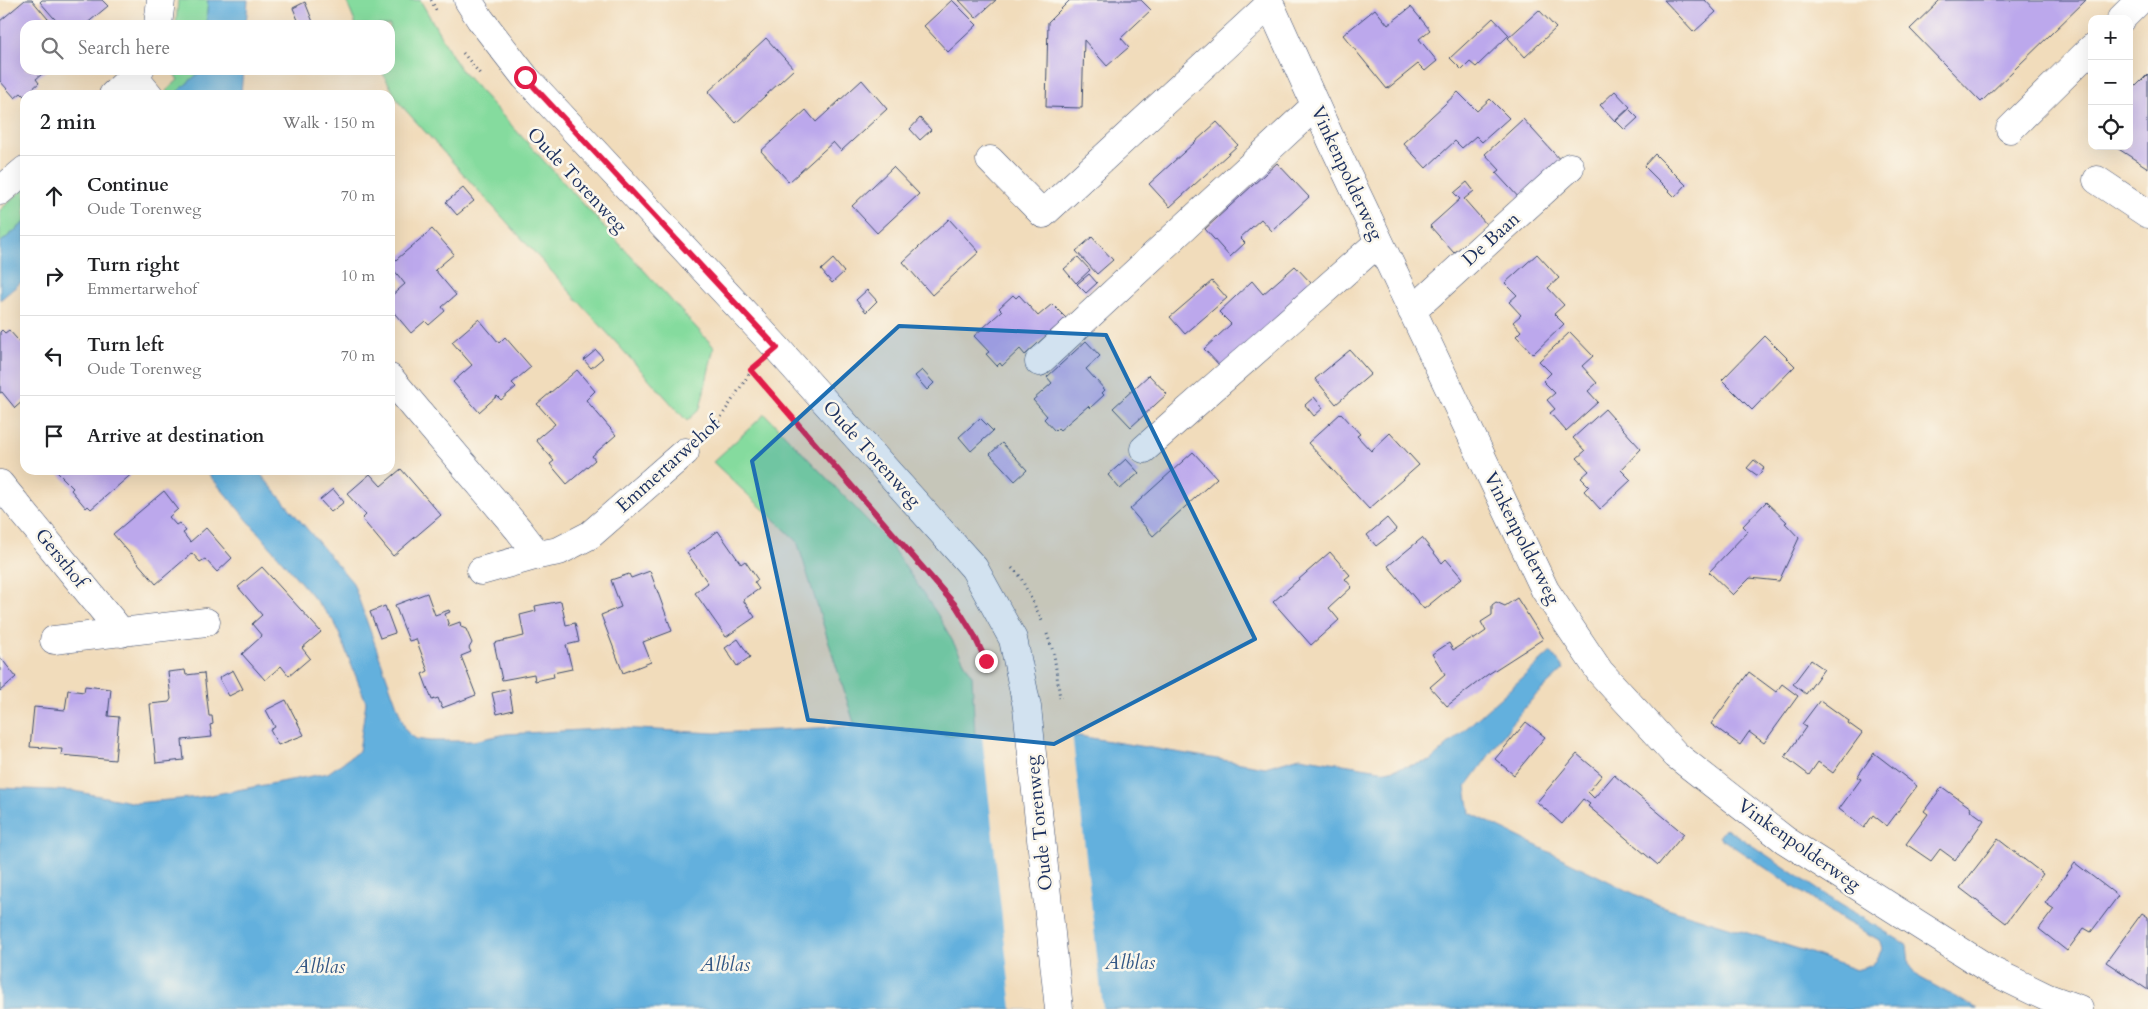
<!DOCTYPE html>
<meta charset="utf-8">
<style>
body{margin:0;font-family:Cardo,serif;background:#f2f2f2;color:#202124}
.controls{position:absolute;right:15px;top:15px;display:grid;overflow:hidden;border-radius:10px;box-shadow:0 5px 20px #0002}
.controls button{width:45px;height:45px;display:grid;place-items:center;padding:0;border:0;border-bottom:1px solid #e0e0e0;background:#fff;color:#202124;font:25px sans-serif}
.stop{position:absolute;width:15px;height:15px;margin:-11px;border:4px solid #e11d48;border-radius:50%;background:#fff}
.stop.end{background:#e11d48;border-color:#fff;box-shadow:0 1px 5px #0008}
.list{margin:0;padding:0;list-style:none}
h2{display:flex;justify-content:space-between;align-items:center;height:65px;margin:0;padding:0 20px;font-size:21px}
h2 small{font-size:16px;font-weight:400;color:#757577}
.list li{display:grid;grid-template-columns:32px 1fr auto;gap:15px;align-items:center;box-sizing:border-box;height:80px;padding:0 20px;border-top:1px solid #e0e0e0}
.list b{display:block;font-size:19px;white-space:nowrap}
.list p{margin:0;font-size:16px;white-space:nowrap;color:#757577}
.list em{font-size:16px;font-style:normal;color:#757577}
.icon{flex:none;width:28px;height:28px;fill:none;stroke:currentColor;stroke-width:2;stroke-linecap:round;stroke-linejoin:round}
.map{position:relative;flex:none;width:2148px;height:1009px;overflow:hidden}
.search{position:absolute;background:#fff;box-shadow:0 5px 20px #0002;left:20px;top:20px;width:375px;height:55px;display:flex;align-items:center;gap:12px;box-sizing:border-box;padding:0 18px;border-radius:15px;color:#757577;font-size:19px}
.panel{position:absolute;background:#fff;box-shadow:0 5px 20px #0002;left:20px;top:90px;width:375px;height:385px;border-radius:15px}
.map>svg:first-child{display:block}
</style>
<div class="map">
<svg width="2148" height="1009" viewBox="0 0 2148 1009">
<rect width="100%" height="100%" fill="#fbf7ec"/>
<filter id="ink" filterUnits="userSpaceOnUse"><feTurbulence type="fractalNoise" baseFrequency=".02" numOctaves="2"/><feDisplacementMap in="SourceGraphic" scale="10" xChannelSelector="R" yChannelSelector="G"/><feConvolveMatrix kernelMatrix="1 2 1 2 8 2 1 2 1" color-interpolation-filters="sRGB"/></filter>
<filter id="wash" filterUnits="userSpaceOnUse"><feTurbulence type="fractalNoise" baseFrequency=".0096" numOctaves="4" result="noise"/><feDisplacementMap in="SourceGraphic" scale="20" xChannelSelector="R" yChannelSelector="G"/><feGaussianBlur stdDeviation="1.12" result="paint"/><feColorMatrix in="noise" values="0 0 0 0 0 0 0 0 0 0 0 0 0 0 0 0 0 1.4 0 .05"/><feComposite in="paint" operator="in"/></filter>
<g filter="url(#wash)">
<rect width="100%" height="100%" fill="#f1dcbb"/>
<path fill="#85db9e" stroke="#50857e" d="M 178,0 L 208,0 L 206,25 L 176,25 Z
M 346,0 L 420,0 L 460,69 L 714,347 L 700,409 L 687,421 L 400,104 L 381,70 L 390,70 L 390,25 L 356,25 Z
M 172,70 L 202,70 L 174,95 L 169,95 L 166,91 L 178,80 Z
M 25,188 L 25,222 L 0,243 L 0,210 Z
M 765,414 L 889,543 L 938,615 L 972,676 L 975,737 L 855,726 L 797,541 L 713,462 Z"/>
<path fill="#64b0dd" stroke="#40709e" d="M 208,0 L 248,0 L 246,25 L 206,25 Z
M 202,70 L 243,70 L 241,92 L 237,95 L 174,95 Z
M 25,222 L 25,279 L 0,300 L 0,243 Z
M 205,470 L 257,470 L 353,583 L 406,731 L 416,739 L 430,741 L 473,741 L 506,734 L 618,728 L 715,733 L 855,726 L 975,737 L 1079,736 L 1265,767 L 1300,757 L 1386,771 L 1430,761 L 1551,652 L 1564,669 L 1534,697 L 1516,718 L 1466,787 L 1470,813 L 1655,904 L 1808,952 L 1856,970 L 1870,966 L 1876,961 L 1882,949 L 1879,940 L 1845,921 L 1719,837 L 1726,828 L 1838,903 L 1907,945 L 1909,964 L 1919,977 L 1977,1009 L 0,1009 L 0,788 L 74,791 L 136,803 L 200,797 L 328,773 L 359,751 L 366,702 L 335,623 Z"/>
<path fill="#f1dcbb" d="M 1072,733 L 1103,1009 L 1012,1009 L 982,735 Z"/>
<g id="blocks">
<path fill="#bca8ec" d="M 25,0 L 32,0 L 53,25 L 25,25 L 25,70 L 47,70 L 36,79 L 39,83 L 25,95 L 25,97 L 21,93 L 15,98 L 0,81 L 0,21 Z
M 42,0 L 102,0 L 108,6 L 85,25 L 60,25 L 40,2 Z
M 952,0 L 977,25 L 948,52 L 924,26 Z
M 959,0 L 996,0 L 976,18 Z
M 1070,0 L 1141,0 L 1151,10 L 1121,38 L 1129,47 L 1107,66 L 1084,40 L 1082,108 L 1046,107 L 1048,22 Z
M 1664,0 L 1705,0 L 1716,12 L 1694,32 Z
M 1940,0 L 2086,0 L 1981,102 L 1910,29 Z
M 305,2 L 313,22 L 300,25 L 293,8 Z
M 1411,7 L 1430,30 L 1419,39 L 1437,61 L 1425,71 L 1418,64 L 1387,89 L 1343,35 L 1375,9 L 1388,25 Z
M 1539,10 L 1556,28 L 1525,57 L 1508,38 Z
M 1493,18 L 1509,35 L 1476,67 L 1470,62 L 1462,70 L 1450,58 Z
M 766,38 L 794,69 L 736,123 L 708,92 Z
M 2148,74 L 2148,168 L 2114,146 L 2129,146 L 2129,93 Z
M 862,80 L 887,109 L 841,151 L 833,142 L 789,182 L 761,151 L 806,110 L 816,122 Z
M 1615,91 L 1630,107 L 1615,121 L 1600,105 Z
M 1458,92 L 1477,111 L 1490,99 L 1509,118 L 1482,142 L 1476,136 L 1462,148 L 1455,141 L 1426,168 L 1403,143 Z
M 1629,109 L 1638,118 L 1625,130 L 1616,121 Z
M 920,118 L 931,130 L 920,140 L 910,129 Z
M 1523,119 L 1562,162 L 1521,200 L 1496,173 L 1500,170 L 1485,154 Z
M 1217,122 L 1238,145 L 1170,207 L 1149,184 Z
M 1655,154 L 1686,185 L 1675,197 L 1644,166 Z
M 1277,163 L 1309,197 L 1272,231 L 1261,219 L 1240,238 L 1245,243 L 1230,257 L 1205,229 Z
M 893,167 L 919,194 L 877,233 L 852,206 Z
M 1467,182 L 1474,191 L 1464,199 L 1487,225 L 1454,253 L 1430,226 L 1460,199 L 1454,193 Z
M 463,188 L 474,201 L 457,215 L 446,202 Z
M 949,219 L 979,252 L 932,295 L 903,262 Z
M 432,229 L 454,254 L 435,270 L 456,295 L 442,307 L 445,311 L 429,325 L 425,321 L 411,333 L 390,308 L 390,297 L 405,284 L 390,265 Z
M 1092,237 L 1113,260 L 1097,274 L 1076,251 Z
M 1537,254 L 1559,278 L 1548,288 L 1564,305 L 1554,314 L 1564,324 L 1533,354 L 1516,336 L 1521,331 L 1513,322 L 1521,315 L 1509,302 L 1517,295 L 1505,283 Z
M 1078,257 L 1090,270 L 1076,283 L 1064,269 Z
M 833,259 L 844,272 L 832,283 L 821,270 Z
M 1295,266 L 1313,285 L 1222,368 L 1204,349 L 1231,324 L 1219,312 L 1252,281 L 1263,294 Z
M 1089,274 L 1097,283 L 1086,293 L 1077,284 Z
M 1212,281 L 1227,298 L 1185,334 L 1170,317 Z
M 867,290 L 877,301 L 866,312 L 856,300 Z
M 1013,295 L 1016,298 L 1019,295 L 1038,316 L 1052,304 L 1066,318 L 1025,355 L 1020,349 L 1002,366 L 1000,363 L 997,366 L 986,354 L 989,352 L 974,336 L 1002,311 L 999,308 Z
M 479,319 L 499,343 L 505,337 L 531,367 L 512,383 L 516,387 L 501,400 L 497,396 L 479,412 L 453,382 L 472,365 L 452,342 Z
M 2,330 L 5,333 L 9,330 L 25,348 L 25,399 L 15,408 L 2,392 L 0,393 L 0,332 Z
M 1570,332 L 1593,356 L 1582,366 L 1597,383 L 1588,391 L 1598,402 L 1566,431 L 1550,413 L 1555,409 L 1547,400 L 1555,393 L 1543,381 L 1551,373 L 1539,361 Z
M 1765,336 L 1795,366 L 1752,410 L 1722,380 Z
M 1086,341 L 1100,356 L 1086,369 L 1105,390 L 1102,393 L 1104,395 L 1090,408 L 1088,406 L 1060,430 L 1058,428 L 1055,431 L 1044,419 L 1047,416 L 1033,400 L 1052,383 L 1047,377 Z
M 596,350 L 603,358 L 591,368 L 584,360 Z
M 1350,350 L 1371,374 L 1336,404 L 1315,379 Z
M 577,370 L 595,391 L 586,400 L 616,435 L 592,456 L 595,460 L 567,484 L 550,464 L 554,461 L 536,440 L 555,424 L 537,404 Z
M 922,370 L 934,383 L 927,390 L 915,376 Z
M 1149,375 L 1167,394 L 1131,427 L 1113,408 Z
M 1314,397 L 1323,408 L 1314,416 L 1305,405 Z
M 1605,409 L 1641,449 L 1621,470 L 1631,480 L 1600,509 L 1584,491 L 1589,486 L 1581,478 L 1589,471 L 1577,458 L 1585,451 L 1573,438 Z
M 1341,413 L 1360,434 L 1357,436 L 1371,451 L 1390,433 L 1419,465 L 1369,509 L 1308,443 Z
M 980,418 L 993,431 L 971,451 L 959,437 Z
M 1002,443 L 1027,470 L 1015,481 L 990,454 Z
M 1193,452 L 1217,478 L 1153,536 L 1130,509 Z
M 1126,459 L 1139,473 L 1120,489 L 1108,475 Z
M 1754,460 L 1764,468 L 1758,476 L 1747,468 Z
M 401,469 L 441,515 L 393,556 L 362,519 L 366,515 L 347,494 L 370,474 L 381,486 Z
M 59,470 L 132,470 L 134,472 L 91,509 L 88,506 L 86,508 L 71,490 L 73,488 L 57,472 Z
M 333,489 L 344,502 L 331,512 L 320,500 Z
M 164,491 L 178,509 L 169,517 L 176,525 L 179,523 L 186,531 L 183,533 L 190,542 L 206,528 L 232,558 L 217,572 L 205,559 L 200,562 L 192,553 L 156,584 L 113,534 Z
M 1766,502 L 1787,522 L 1785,523 L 1799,538 L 1779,581 L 1750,578 L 1733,595 L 1709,572 L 1748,531 L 1743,526 Z
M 1387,518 L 1397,530 L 1376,546 L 1367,535 Z
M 718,531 L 741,564 L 745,561 L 758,580 L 754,582 L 759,589 L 743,600 L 755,617 L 726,637 L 695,593 L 708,583 L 687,553 Z
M 1422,538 L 1442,563 L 1446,559 L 1462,578 L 1424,609 L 1388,566 Z
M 1330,552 L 1350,575 L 1345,579 L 1352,587 L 1329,608 L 1339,620 L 1311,645 L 1273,602 Z
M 262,567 L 321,632 L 302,648 L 310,658 L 289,676 L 281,666 L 265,680 L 242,654 L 262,636 L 252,624 L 262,615 L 238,587 Z
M 650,571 L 672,631 L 643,642 L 651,662 L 623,673 L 601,615 L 621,607 L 611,580 L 629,574 L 631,578 Z
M 427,593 L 435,615 L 449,610 L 450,612 L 445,614 L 449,626 L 460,622 L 461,627 L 466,629 L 472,643 L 469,648 L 471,652 L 461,656 L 476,695 L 442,708 L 438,698 L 432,700 L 422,674 L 428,671 L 416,639 L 409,641 L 395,605 Z
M 1517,598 L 1543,639 L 1487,675 L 1447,706 L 1430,687 L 1445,674 L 1432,654 L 1449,643 L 1453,650 L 1472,638 L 1473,640 L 1486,631 L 1481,622 L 1492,615 L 1492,605 L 1496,602 L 1505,606 Z
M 561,601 L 566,625 L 575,623 L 579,642 L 566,645 L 572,669 L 553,673 L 554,677 L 535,681 L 534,674 L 502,680 L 494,643 L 524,636 L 520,615 L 536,611 L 535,606 Z
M 385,606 L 395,633 L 380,638 L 370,612 Z
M 738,639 L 750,657 L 737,666 L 725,648 Z
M 0,657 L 16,677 L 0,691 Z
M 1811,660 L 1824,669 L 1806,694 L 1793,684 Z
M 185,670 L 186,675 L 204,673 L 209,716 L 212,716 L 213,724 L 210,725 L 212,737 L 182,740 L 184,760 L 156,763 L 150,704 L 169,702 L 171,699 L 168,672 Z
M 233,670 L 243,689 L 229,696 L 219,678 Z
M 1749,672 L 1776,692 L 1782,684 L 1798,696 L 1764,743 L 1749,732 L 1740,745 L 1711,724 Z
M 85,686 L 111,689 L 108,716 L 119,717 L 115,760 L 61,755 L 62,749 L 30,747 L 34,707 L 65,710 L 68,690 L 84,692 Z
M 509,689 L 513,710 L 497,714 L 492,693 Z
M 286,700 L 304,735 L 278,745 L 270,730 L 275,727 L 266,710 Z
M 1820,700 L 1849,721 L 1848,723 L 1862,733 L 1833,773 L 1818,762 L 1809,775 L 1785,757 L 1806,727 L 1802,724 Z
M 1526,722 L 1545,737 L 1514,775 L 1495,759 Z
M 1874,753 L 1917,786 L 1887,826 L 1873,815 L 1864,828 L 1839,809 L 1861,779 L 1857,777 Z
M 1577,754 L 1602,775 L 1588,792 L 1594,798 L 1614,775 L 1684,834 L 1658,865 L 1588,806 L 1590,804 L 1583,799 L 1562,824 L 1537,802 Z
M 1942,787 L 1971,808 L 1970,810 L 1984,820 L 1955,860 L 1940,849 L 1931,861 L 1906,844 L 1928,814 L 1924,811 Z
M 1998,839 L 2043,874 L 2006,923 L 1960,888 Z
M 2075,863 L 2118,896 L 2091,932 L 2084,928 L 2067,951 L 2039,929 L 2054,909 L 2045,903 Z
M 2142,913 L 2148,917 L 2148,990 L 2106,962 Z"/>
</g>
</g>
<g filter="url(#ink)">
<use href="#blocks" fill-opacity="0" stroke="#3b496c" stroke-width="1"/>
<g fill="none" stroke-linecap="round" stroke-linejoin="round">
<g stroke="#3b496c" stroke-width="29">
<path id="minor" d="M 468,0 L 480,19 L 525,77 L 777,348 L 974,568 L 1013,639 L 1027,707 L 1059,1009
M 1268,0 L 1332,142 L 1545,590 L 1600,672 L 1676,755 L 1785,840 L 1992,971 L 2048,998 L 2079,1009
M 2121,19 L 2140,0
M 158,25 L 161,0
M 134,77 L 149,95
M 113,95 L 140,70
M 2010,129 L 2092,48
M 990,160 L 1043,214 L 1270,4
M 2097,180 L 2148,214
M 0,191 L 25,170
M 1412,311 L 1570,167
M 1039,362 L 1315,106
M 390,378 L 518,529 L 538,555 L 559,551 L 590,535 L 685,452
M 1144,449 L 1379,242
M 0,484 L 122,633
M 481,571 L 538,555
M 54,640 L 206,622"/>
</g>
<path stroke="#3b496c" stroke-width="3" stroke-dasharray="1 4" stroke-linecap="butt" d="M 431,0 L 437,12
M 463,53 L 481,75
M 755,375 L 957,608
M 708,432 L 716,425 L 753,368
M 1012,568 L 1020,576 L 1043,623
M 1047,634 L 1054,654 L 1060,698"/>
<use href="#minor" stroke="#fff" stroke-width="28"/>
</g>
</g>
<g fill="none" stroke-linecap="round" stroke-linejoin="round" filter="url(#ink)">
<path stroke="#e11d48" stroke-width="6" d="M 525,77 L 777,348 L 751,370 L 956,606 L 974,635 L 986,661"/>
</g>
<path fill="#1f6fb2" fill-opacity="0.2" stroke="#1f6fb2" stroke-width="4" stroke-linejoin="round" d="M 899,326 L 1106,335 L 1255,639 L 1054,744 L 808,720 L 752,461 Z"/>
<g text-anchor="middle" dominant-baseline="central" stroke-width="5" stroke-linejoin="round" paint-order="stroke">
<g font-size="19" fill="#1b2f5e" stroke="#fbf7ec">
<text transform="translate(1347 173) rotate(65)">Vinkenpolderweg</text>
<text transform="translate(577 180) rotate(47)">Oude Torenweg</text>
<text transform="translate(1491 239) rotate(-42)">De Baan</text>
<text transform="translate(872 454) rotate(48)">Oude Torenweg</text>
<text transform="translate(668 465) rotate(-42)">Emmertarwehof</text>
<text transform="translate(1522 538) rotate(63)">Vinkenpolderweg</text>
<text transform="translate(61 558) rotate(51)">Gersthof</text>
<text transform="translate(1039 823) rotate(-96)">Oude Torenweg</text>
<text transform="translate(1799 845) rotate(35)">Vinkenpolderweg</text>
</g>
<g font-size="20" font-style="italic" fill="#315684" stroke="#fbf7ec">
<text x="1130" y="962">Alblas</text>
<text x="725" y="964">Alblas</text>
<text x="320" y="966">Alblas</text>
</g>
</g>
</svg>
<div class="controls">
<button>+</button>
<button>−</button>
<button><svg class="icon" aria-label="locate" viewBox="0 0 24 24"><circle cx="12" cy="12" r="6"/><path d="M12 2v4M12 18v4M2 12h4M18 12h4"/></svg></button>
</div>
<div class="stop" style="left:525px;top:77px"></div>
<div class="stop end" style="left:986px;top:661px"></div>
<div class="search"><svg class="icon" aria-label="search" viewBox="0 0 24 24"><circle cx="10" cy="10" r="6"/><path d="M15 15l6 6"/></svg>Search here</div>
<section class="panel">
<h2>2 min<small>Walk · 150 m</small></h2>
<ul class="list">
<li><svg class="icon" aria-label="ahead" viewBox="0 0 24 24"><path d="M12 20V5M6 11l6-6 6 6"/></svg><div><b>Continue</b><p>Oude Torenweg</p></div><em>70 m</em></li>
<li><svg class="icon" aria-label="right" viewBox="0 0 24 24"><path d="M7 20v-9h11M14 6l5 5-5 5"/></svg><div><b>Turn right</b><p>Emmertarwehof</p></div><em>10 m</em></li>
<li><svg class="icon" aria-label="left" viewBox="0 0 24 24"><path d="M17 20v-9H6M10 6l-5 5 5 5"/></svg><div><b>Turn left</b><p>Oude Torenweg</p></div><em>70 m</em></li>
<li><svg class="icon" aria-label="arrive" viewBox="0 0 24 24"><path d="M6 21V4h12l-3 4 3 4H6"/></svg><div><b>Arrive at destination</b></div></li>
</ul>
</section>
</div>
